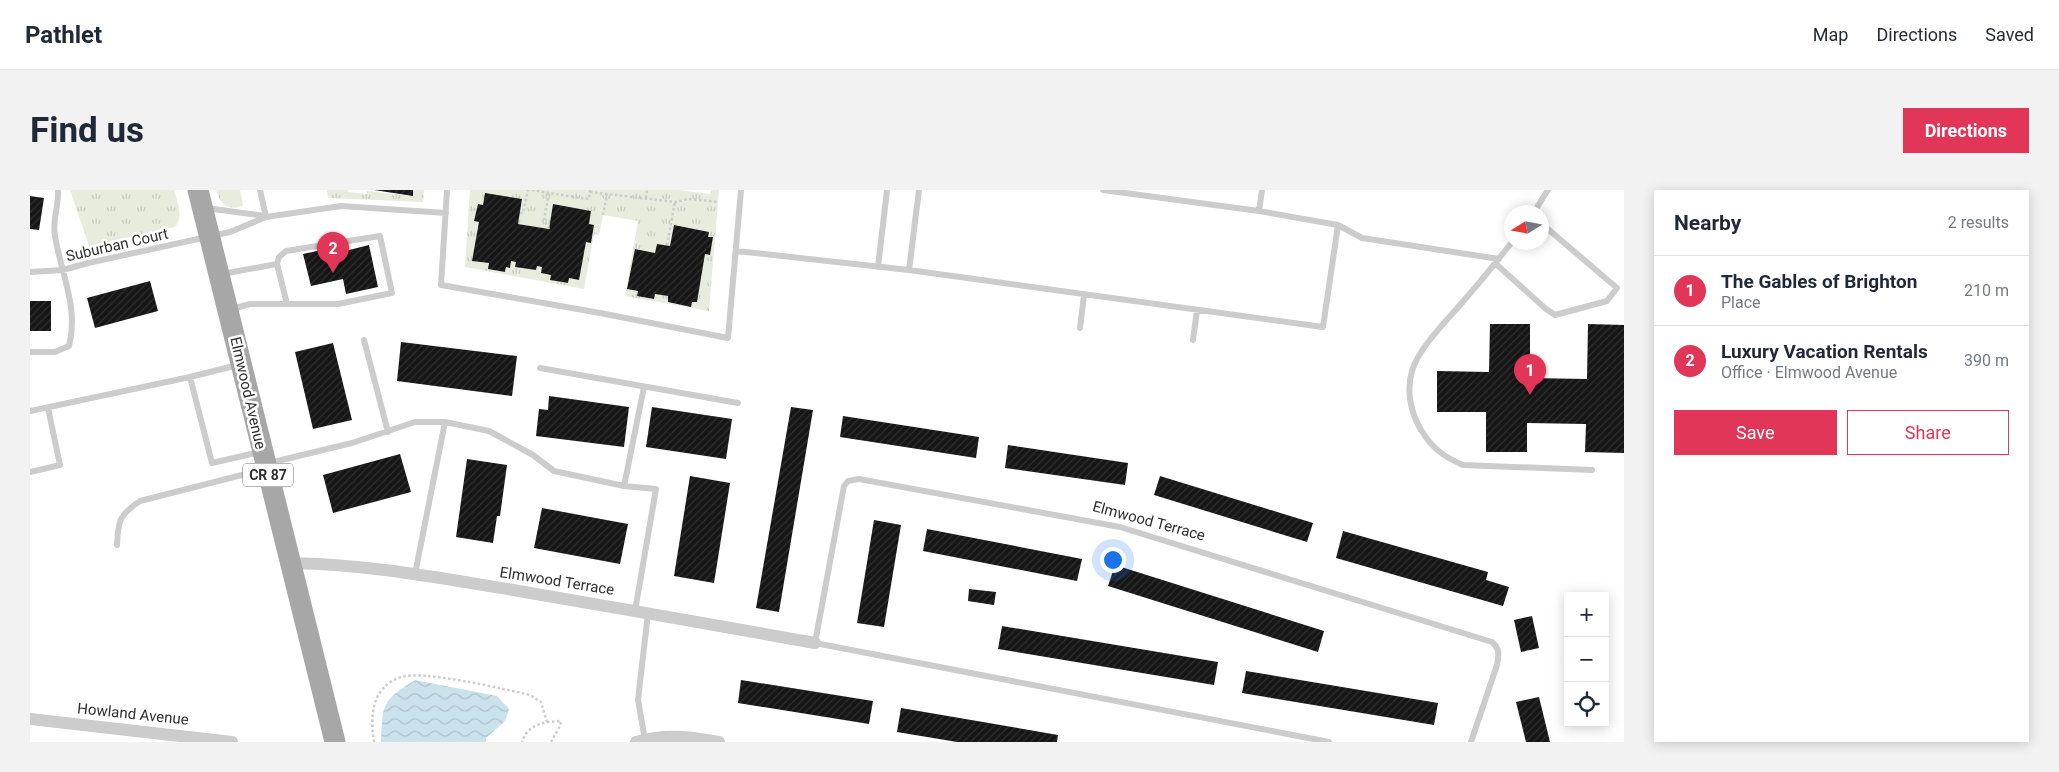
<!DOCTYPE html>
<meta charset="utf-8">
<style>
body{margin:0;font-family:Roboto,sans-serif;background:#f2f2f3;color:#1f2937}
.controls{position:absolute;right:15px;bottom:15px;display:grid;overflow:hidden;border-radius:0px;box-shadow:0 2px 12px #0003}
.controls button{width:45px;height:45px;display:grid;place-items:center;padding:0;border:0;border-bottom:1px solid #e0e1e3;background:#fff;color:#1f2937;font:25px sans-serif}
.compass{position:absolute;left:1474px;top:15px;width:45px;height:45px;border-radius:50%;background:#fff;box-shadow:0 2px 12px #0003;rotate:259deg}
.you{position:absolute;left:1082px;top:369px;width:18px;height:18px;margin:-12px;border:4px solid #fff;border-radius:50%;background:#1a73e8;box-shadow:0 0 0 8px #1a73e833}
.badge{display:grid;place-items:center;width:32px;height:32px;border-radius:50%;background:#e13657;color:#fff;font-size:16px;font-weight:700}
.pin{position:absolute;translate:-50% -41px;filter:drop-shadow(0 1px 2px #0008)}
.pin::after{content:'';position:absolute;top:26px;width:18px;height:15px;background:inherit;clip-path:polygon(0 0,100% 0,50% 100%)}
.list{margin:0;padding:0;list-style:none}
h2{display:flex;justify-content:space-between;align-items:center;height:65px;margin:0;padding:0 20px;font-size:21px}
h2 small{font-size:16px;font-weight:400;color:#747a83}
.list li{display:grid;grid-template-columns:32px 1fr auto;gap:15px;align-items:center;box-sizing:border-box;height:70px;padding:0 20px;border-top:1px solid #e0e1e3}
.list b{display:block;font-size:19px;white-space:nowrap}
.list p{margin:0;font-size:16px;white-space:nowrap;color:#747a83}
.list em{font-size:16px;font-style:normal;color:#747a83}
.actions{display:flex;gap:10px;padding:15px 20px}
.actions a{flex:1;padding:11px 0;border:1px solid #e13657;border-radius:0px;text-align:center;font-size:18px;color:#e13657}
.actions .main{background:#e13657;color:#fff}
.icon{flex:none;width:28px;height:28px;fill:none;stroke:currentColor;stroke-width:2;stroke-linecap:round;stroke-linejoin:round}
.map{position:relative;flex:none;width:1594px;height:552px;overflow:hidden;border-radius:0px}
header{display:flex;align-items:center;gap:30px;box-sizing:border-box;height:70px;padding:0 25px;background:#fff;border-bottom:1px solid #e0e1e3}
header strong{font-size:24px}
nav{display:flex;gap:28px;margin-inline-start:auto;font-size:18px}
.intro{display:flex;align-items:center;justify-content:space-between;box-sizing:border-box;height:120px;padding:0 30px}
h1{margin:0;font-size:35px}
.button{padding:12px 22px;border-radius:0px;background:#e13657;color:#fff;font-size:18px;font-weight:700}
main{display:flex;gap:30px;padding:0 30px}
aside{flex:1;background:#fff;border-radius:0px;box-shadow:0 2px 12px #0003}
.map>svg:first-child{display:block}
</style>
<header>
<strong>Pathlet</strong>
<nav><a>Map</a><a>Directions</a><a>Saved</a></nav>
</header>
<div class="intro"><h1>Find us</h1><a class="button">Directions</a></div>
<main>
<div class="map">
<svg width="1594" height="552" viewBox="0 0 1594 552">
<defs>
<pattern id="grass-tufts" width="24" height="20" patternUnits="userSpaceOnUse" patternTransform="scale(1.25)"><rect width="24" height="20" fill="#e7ecdd"/><path d="M3 7l-1-3M5 7V3M7 7l1-3M15 17l-1-3M17 17v-4M19 17l1-3" fill="none" stroke="#c6cbbe"/></pattern>
<pattern id="water-waves" width="16" height="10" patternUnits="userSpaceOnUse" patternTransform="scale(1.25)"><rect width="16" height="10" fill="#cae2eb"/><path d="M0 5q4-4 8 0t8 0" fill="none" stroke="#aec2ca"/></pattern>
<pattern id="building-hatch" width="6" height="6" patternUnits="userSpaceOnUse" patternTransform="scale(1.25)"><rect width="6" height="6" fill="#161616"/><path d="M-1 1l2-2M0 6l6-6M5 7l2-2" fill="none" stroke="#303030"/></pattern>
</defs>
<rect width="100%" height="100%" fill="#fff"/>
<path fill="url(#grass-tufts)" fill-rule="evenodd" d="M 40,0 L 144,0 C 147,12 154,26 145,37 L 59,56 Z
M 186,0 L 210,0 L 213,15 C 199,22 190,14 186,0 Z
M 297,0 L 318,0 L 318,2 L 337,4 L 337,1 L 382,6 L 383,0 L 394,0 L 393,12 L 298,8 Z
M 440,0 L 648,0 L 680,4 L 681,0 L 689,0 L 679,121 L 595,106 L 608,31 L 573,25 L 569,45 L 564,44 L 554,99 L 435,77 ZM 455,3 L 492,9 L 488,34 L 519,39 L 523,14 L 561,21 L 559,34 L 564,35 L 561,52 L 556,52 L 549,90 L 539,88 L 537,93 L 521,90 L 521,85 L 511,83 L 512,77 L 507,76 L 506,80 L 486,77 L 486,72 L 481,71 L 475,82 L 458,79 L 459,73 L 443,71 L 449,32 L 445,31 L 448,14 L 453,15 ZM 644,35 L 679,42 L 678,47 L 683,48 L 680,65 L 675,64 L 667,112 L 662,112 L 661,116 L 638,112 L 638,106 L 625,104 L 624,109 L 607,106 L 608,101 L 597,99 L 605,59 L 625,63 L 627,54 L 640,56 Z"/>
<path fill="url(#water-waves)" d="M 385,490 L 467,506 L 479,519 L 475,531 L 456,548 L 456,552 L 351,552 C 353,514 351,511 385,490 Z"/>
<path fill="url(#building-hatch)" d="M 344,0 L 383,0 L 383,6 Z
M 455,3 L 492,9 L 488,34 L 519,39 L 523,14 L 561,21 L 559,34 L 564,35 L 561,53 L 556,52 L 549,90 L 539,88 L 538,93 L 520,90 L 521,85 L 511,83 L 512,77 L 507,76 L 506,80 L 485,77 L 486,72 L 481,71 L 480,78 L 476,77 L 475,82 L 458,79 L 459,73 L 442,71 L 449,32 L 444,31 L 448,14 L 453,15 Z
M 0,6 L 14,8 L 9,40 L 0,39 Z
M 644,35 L 679,42 L 678,47 L 683,47 L 680,65 L 675,64 L 667,112 L 662,112 L 661,117 L 638,112 L 638,106 L 625,104 L 624,109 L 607,106 L 608,101 L 597,99 L 605,59 L 625,63 L 627,54 L 640,56 Z
M 339,55 L 348,97 L 316,104 L 313,89 L 281,96 L 273,64 L 306,57 L 307,63 Z
M 120,91 L 128,121 L 65,138 L 57,108 Z
M 0,111 L 21,111 L 21,141 L 0,141 Z
M 1460,134 L 1500,134 L 1500,188 L 1557,189 L 1558,134 L 1594,135 L 1594,263 L 1555,262 L 1556,234 L 1497,233 L 1497,262 L 1456,262 L 1456,222 L 1407,222 L 1407,181 L 1459,182 Z
M 371,152 L 487,166 L 482,206 L 367,191 Z
M 303,153 L 322,230 L 283,239 L 265,162 Z
M 519,206 L 599,217 L 594,257 L 506,246 L 509,219 L 518,220 Z
M 622,217 L 702,229 L 696,269 L 616,257 Z
M 761,217 L 783,220 L 749,422 L 726,418 Z
M 813,226 L 949,247 L 946,268 L 810,247 Z
M 978,255 L 1098,273 L 1095,295 L 975,278 Z
M 370,264 L 381,302 L 303,323 L 293,285 Z
M 437,269 L 477,275 L 470,326 L 467,326 L 463,353 L 426,347 Z
M 660,286 L 700,293 L 684,393 L 644,386 Z
M 1130,286 L 1283,333 L 1277,352 L 1124,305 Z
M 512,318 L 598,334 L 590,374 L 504,358 Z
M 844,330 L 871,335 L 854,437 L 827,433 Z
M 897,339 L 1052,369 L 1047,391 L 893,361 Z
M 1313,341 L 1458,382 L 1456,390 L 1479,397 L 1473,416 L 1306,368 Z
M 1085,375 L 1294,441 L 1288,462 L 1078,396 Z
M 939,399 L 966,402 L 964,415 L 938,411 Z
M 1502,426 L 1509,458 L 1491,462 L 1484,430 Z
M 972,436 L 1188,472 L 1184,495 L 968,459 Z
M 1216,481 L 1408,513 L 1404,535 L 1212,503 Z
M 711,490 L 843,511 L 839,534 L 708,513 Z
M 1509,507 L 1520,552 L 1496,552 L 1486,512 Z
M 871,518 L 1028,545 L 1027,552 L 927,552 L 867,542 Z"/>
<g fill="none" stroke-linecap="round" stroke-linejoin="round">
<path stroke="#ccc" stroke-width="2.5" stroke-dasharray="2.5 2.5" stroke-linecap="butt" d="M 502,0 L 519,3
M 560,2 L 645,12 L 658,9 L 688,12
M 616,8 L 617,0
M 490,23 L 493,23 L 498,0
M 573,25 L 577,4
M 519,39 L 514,30 L 519,3 L 559,9 L 560,0
M 637,55 L 645,12
M 517,532 L 531,531 L 530,536 L 521,552
M 344,552 C 340,527 341,497 371,487 C 394,480 474,499 500,505 L 511,512 L 517,532 C 505,535 496,539 492,552"/>
<path stroke="#ccc" stroke-width="6" d="M 230,0 L 236,27
M 417,0 L 411,95 L 570,123 L 698,148 L 711,0
M 176,18 L 235,26
M 1229,21 L 1232,0
M 1504,22 L 1518,0
M 1308,35 L 1332,48 L 1469,69
M 1482,52 C 1467,71 1452,90 1436,108 C 1419,129 1390,155 1382,181 C 1376,201 1381,223 1391,240 C 1402,258 1414,267 1433,275 L 1562,280
M 706,61 L 879,80 L 889,0
M 247,74 L 257,114
M 1466,74 L 1516,119 L 1525,125 L 1577,111 L 1587,98 L 1512,34
M 848,77 L 857,0
M 879,80 L 1293,137 L 1308,35 L 1229,21 L 1073,0
M 0,82 L 33,80 L 58,73 L 200,42 L 236,27 L 311,16 L 416,23
M 192,84 L 247,74 L 249,67 L 256,61 L 350,46 L 362,103 L 308,114 L 220,114 L 202,119
M 1050,138 L 1054,105
M 334,150 L 358,242
M 1163,150 L 1167,120
M 0,162 L 25,162 L 39,156 C 49,118 31,83 25,46 C 22,31 29,15 28,0
M 208,175 L 160,187 L 182,273 L 230,262
M 510,178 L 708,213
M 0,221 L 160,187
M 239,273 L 322,253 L 385,232 L 415,232 L 459,241 L 503,265 L 524,281 L 594,296 L 626,299 L 605,421
M 0,282 L 30,275 L 18,218
M 594,296 L 614,197
M 87,355 C 88,331 89,325 110,311 L 235,279
M 385,384 L 415,232
M 615,550 L 608,510 L 618,423
M 1299,552 L 785,453 L 814,296 L 818,291 L 829,289 L 1090,337 L 1462,452 C 1470,459 1469,465 1467,475 L 1441,552"/>
<path stroke="#ccc" stroke-width="12" d="M 261,373 C 336,374 409,388 483,400 C 584,417 684,435 785,453
M 0,529 L 202,552
M 606,552 C 635,543 661,547 689,552"/>
<path stroke="#a7a7a7" stroke-width="21" d="M 168,0 L 305,552"/>
</g>
<g text-anchor="middle" dominant-baseline="central" stroke-width="5" stroke-linejoin="round" paint-order="stroke">
<rect fill="#fff" stroke="#6d6d6d" stroke-width="1" x="213" y="273.5" width="50" height="23" rx="4"/>
<g font-size="14" font-weight="bold" fill="#2f2f2f">
<text x="238" y="285">CR 87</text>
</g>
<g font-size="15" fill="#2f2f2f" stroke="#fff">
<text transform="translate(87 55) rotate(-13)">Suburban Court</text>
<text transform="translate(218 203) rotate(77)">Elmwood Avenue</text>
<text transform="translate(1119 331) rotate(15)">Elmwood Terrace</text>
<text transform="translate(527 391) rotate(9)">Elmwood Terrace</text>
<text transform="translate(103 524) rotate(6)">Howland Avenue</text>
</g>
</g>
</svg>
<div class="controls">
<button>+</button>
<button>−</button>
<button><svg class="icon" aria-label="locate" viewBox="0 0 24 24"><circle cx="12" cy="12" r="6"/><path d="M12 2v4M12 18v4M2 12h4M18 12h4"/></svg></button>
</div>
<svg class="compass" viewBox="-18 -18 36 36"><path d="M0-13l5 13h-10z" fill="#e53935"/><path d="M0 13l5-13h-10z" fill="#747a83"/></svg>
<div class="you"></div>
<div class="pin badge" style="left:1500px;top:205px">1</div>
<div class="pin badge" style="left:303px;top:83px">2</div>
</div>
<aside>
<h2>Nearby<small>2 results</small></h2>
<ul class="list">
<li><span class="badge">1</span><div><b>The Gables of Brighton</b><p>Place</p></div><em>210 m</em></li>
<li><span class="badge">2</span><div><b>Luxury Vacation Rentals</b><p>Office · Elmwood Avenue</p></div><em>390 m</em></li>
</ul>
<div class="actions"><a class="main">Save</a><a>Share</a></div>
</aside>
</main>
